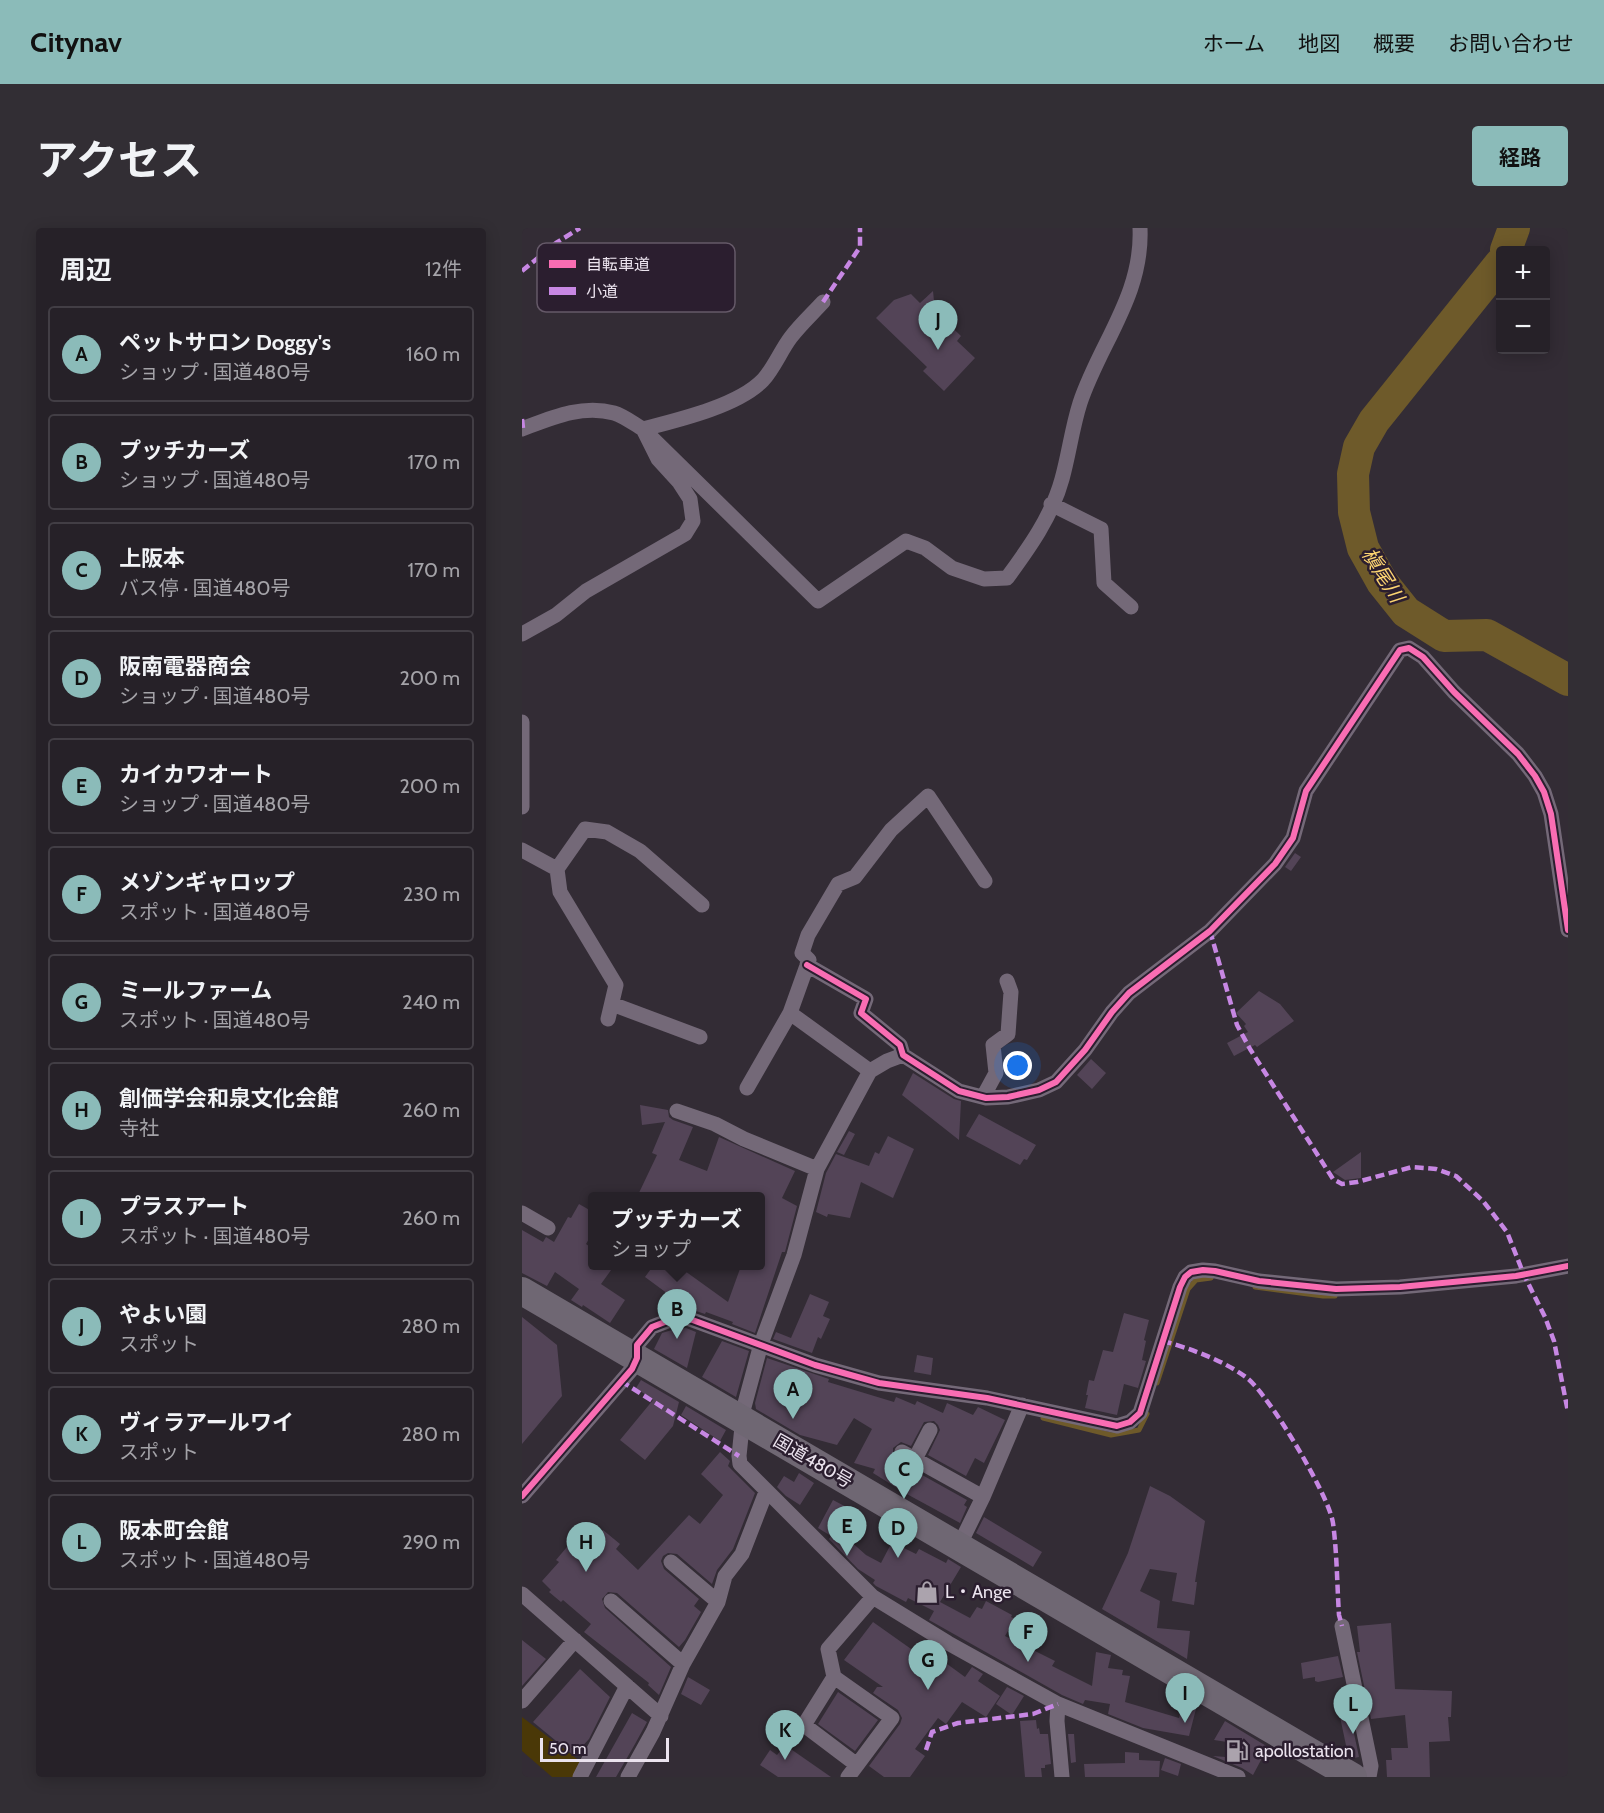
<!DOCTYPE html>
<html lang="ja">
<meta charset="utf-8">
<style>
body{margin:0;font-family:Cabin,"Noto Sans JP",sans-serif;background:#322e34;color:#f1f3f6}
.controls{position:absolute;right:18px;top:18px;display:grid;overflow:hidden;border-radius:6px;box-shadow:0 3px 15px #0003}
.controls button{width:54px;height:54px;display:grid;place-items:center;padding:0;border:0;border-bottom:2px solid #423e45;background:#262128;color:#f1f3f6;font:30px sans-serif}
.scale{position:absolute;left:18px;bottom:15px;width:129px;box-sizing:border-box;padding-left:6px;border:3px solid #ebe3ee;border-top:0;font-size:16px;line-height:21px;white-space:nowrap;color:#ebe3ee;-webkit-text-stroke:4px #2b1e2f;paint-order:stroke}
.you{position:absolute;left:496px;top:838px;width:21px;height:21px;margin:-15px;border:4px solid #fff;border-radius:50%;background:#1a73e8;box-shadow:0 0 0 9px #1a73e833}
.badge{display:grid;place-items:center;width:39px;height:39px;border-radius:50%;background:#8bbbb9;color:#111;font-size:20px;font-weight:700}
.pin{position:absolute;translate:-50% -50px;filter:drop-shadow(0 2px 3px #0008)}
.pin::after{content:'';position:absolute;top:32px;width:21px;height:18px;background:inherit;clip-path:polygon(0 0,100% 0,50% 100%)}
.popup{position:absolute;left:66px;top:964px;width:177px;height:78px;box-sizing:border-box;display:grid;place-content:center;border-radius:6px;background:#262128;filter:drop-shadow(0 2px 4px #0005);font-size:20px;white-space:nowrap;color:#a4a3a8}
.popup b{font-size:22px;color:#f1f3f6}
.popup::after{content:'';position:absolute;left:50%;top:100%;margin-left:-12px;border:12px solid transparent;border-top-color:#262128}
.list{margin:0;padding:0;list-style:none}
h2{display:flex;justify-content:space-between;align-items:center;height:78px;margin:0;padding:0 24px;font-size:26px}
h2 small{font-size:20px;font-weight:400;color:#a4a3a8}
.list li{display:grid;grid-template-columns:39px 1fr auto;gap:18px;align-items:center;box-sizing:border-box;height:96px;margin:0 12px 12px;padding:0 12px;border:2px solid #423e45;border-radius:6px}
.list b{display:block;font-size:22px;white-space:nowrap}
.list p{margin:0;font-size:20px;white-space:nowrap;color:#a4a3a8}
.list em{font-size:20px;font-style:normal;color:#a4a3a8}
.map{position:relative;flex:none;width:1046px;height:1549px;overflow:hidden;border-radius:6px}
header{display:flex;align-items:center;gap:36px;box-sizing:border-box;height:84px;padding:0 30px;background:#8bbbb9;color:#111}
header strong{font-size:28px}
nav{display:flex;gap:33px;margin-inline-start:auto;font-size:21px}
.intro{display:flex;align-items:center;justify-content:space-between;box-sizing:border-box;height:144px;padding:0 36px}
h1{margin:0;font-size:42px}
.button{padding:15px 27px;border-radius:6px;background:#8bbbb9;color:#111;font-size:21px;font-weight:700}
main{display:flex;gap:36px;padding:0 36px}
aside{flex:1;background:#262128;border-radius:6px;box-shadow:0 3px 15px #0003}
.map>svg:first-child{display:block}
</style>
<header>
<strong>Citynav</strong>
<nav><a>ホーム</a><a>地図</a><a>概要</a><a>お問い合わせ</a></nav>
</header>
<div class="intro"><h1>アクセス</h1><a class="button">経路</a></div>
<main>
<aside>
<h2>周辺<small>12件</small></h2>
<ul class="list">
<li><span class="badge">A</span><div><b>ペットサロン Doggy's</b><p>ショップ · 国道480号</p></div><em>160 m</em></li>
<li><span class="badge">B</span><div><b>プッチカーズ</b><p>ショップ · 国道480号</p></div><em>170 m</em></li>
<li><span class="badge">C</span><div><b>上阪本</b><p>バス停 · 国道480号</p></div><em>170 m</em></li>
<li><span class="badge">D</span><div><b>阪南電器商会</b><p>ショップ · 国道480号</p></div><em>200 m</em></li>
<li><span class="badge">E</span><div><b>カイカワオート</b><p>ショップ · 国道480号</p></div><em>200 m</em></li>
<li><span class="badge">F</span><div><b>メゾンギャロップ</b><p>スポット · 国道480号</p></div><em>230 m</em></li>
<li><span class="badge">G</span><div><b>ミールファーム</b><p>スポット · 国道480号</p></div><em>240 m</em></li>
<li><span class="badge">H</span><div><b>創価学会和泉文化会館</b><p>寺社</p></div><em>260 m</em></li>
<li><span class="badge">I</span><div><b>プラスアート</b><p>スポット · 国道480号</p></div><em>260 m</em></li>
<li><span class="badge">J</span><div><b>やよい園</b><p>スポット</p></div><em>280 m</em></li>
<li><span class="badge">K</span><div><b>ヴィラアールワイ</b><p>スポット</p></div><em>280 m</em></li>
<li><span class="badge">L</span><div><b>阪本町会館</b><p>スポット · 国道480号</p></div><em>290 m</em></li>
</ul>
</aside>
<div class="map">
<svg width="1046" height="1549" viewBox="0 0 1046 1549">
<rect width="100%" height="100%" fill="#332c35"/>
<path fill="#4a3807" d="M 0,1489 L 59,1534 L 51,1549 L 30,1549 L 0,1523 Z"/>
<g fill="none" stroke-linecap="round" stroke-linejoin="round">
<path stroke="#6e5a2a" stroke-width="5" d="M 733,1059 L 801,1068 L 813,1068
M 635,1155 L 666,1061 L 674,1052 L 689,1050
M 521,1190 L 589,1207 L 617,1202 L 625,1186"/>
<path stroke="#6e5a2a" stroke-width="32" d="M 984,22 L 992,0
M 978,36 L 852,193 L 837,219 L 831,246 L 832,284 L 841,320 L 860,354 L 884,384 L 922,408 L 965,407 L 1046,452"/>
</g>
<path fill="#534457" d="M 411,63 L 413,83 L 439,108 L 435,113 L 453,130 L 422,163 L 401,143 L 405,139 L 354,90 L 372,72 L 389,66 L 398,75 Z
M 773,625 L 779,629 L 769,643 L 763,639 Z
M 737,763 L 758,776 L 772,793 L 735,819 L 733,817 L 712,828 L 705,815 L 726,804 L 722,798 L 724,796 L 714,785 Z
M 569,831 L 584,845 L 570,861 L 555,847 Z
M 391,845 L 432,871 L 439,873 L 437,912 L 380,867 Z
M 118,877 L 146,882 L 147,889 L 151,892 L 171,899 L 157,932 L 185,943 L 197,909 L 273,943 L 260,970 L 275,978 L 263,1024 L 260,1024 L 233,1105 L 210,1096 L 211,1094 L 184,1084 L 183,1086 L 165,1080 L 123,1049 L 131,1038 L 156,1038 L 206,1074 L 219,1038 L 239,1038 L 239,969 L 115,969 L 135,927 L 130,925 L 143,894 L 120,897 Z
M 457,886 L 514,917 L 505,932 L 502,931 L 498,937 L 444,908 Z
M 327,903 L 333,906 L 322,927 L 315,924 Z
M 366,908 L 392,921 L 371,970 L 339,954 L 328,990 L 306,986 L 305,989 L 294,984 L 304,945 L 314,926 L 347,938 L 353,924 L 357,926 Z
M 839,924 L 839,950 L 823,952 L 811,944 Z
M 57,976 L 71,984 L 71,1004 L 64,1016 L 71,1021 L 71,1038 L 92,1038 L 79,1056 L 103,1072 L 88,1095 L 61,1077 L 60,1079 L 49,1072 L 57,1061 L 33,1044 L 25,1058 L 0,1045 L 0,1002 L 21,1014 L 24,1009 L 32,1014 L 46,989 L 49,990 Z
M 288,1066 L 307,1074 L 301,1088 L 308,1091 L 299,1111 L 296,1109 L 290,1125 L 251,1111 L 254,1104 L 269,1110 Z
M 602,1085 L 627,1092 L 622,1112 L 624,1113 L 620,1132 L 624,1133 L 616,1160 L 602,1156 L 595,1187 L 563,1180 L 566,1167 L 564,1167 L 567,1152 L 572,1153 L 581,1122 L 591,1124 Z
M 0,1089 L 35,1117 L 40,1168 L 0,1216 Z
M 164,1100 L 174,1104 L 165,1140 L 132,1121 L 140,1105 L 150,1102 Z
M 200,1113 L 227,1123 L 214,1169 L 180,1149 Z
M 395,1127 L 411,1130 L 409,1147 L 392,1144 Z
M 245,1130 L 307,1151 L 306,1154 L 372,1174 L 374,1169 L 393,1177 L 395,1173 L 421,1185 L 425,1175 L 451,1187 L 456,1179 L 483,1192 L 462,1235 L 453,1230 L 444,1248 L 406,1227 L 418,1202 L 416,1197 L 412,1193 L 402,1194 L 389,1218 L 379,1214 L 371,1220 L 371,1228 L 375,1233 L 445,1272 L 442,1277 L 445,1279 L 438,1295 L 383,1265 L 351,1245 L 353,1241 L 332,1235 L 350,1201 L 332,1190 L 315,1217 L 278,1207 L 234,1181 L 233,1175 Z
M 119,1152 L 157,1174 L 151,1198 L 123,1232 L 98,1212 L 131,1172 L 114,1160 Z
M 164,1178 L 204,1202 L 198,1213 L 159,1187 Z
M 198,1224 L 208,1233 L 206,1238 L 233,1265 L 211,1321 L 195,1342 L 190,1356 L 155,1326 L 146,1325 L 141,1328 L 139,1333 L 142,1341 L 177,1371 L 172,1378 L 179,1384 L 163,1412 L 157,1419 L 95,1365 L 86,1364 L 80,1371 L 83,1380 L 149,1439 L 137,1467 L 126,1457 L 127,1455 L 62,1404 L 69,1396 L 41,1372 L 39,1374 L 27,1364 L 29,1362 L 20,1353 L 37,1334 L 34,1332 L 55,1307 L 58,1310 L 68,1299 L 77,1307 L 81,1302 L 98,1316 L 94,1321 L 116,1342 L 167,1287 L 178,1296 L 201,1267 L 179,1246 Z
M 277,1245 L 292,1255 L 278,1277 L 264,1268 L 255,1259 L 262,1248 L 272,1254 Z
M 628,1258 L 648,1268 L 683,1293 L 673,1354 L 675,1354 L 672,1377 L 650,1373 L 655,1345 L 628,1341 L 618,1363 L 638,1373 L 635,1400 L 668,1403 L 665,1431 L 580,1381 L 606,1325 Z
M 311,1272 L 330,1282 L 318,1304 L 344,1327 L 359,1335 L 370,1314 L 394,1326 L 397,1321 L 424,1335 L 426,1331 L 439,1339 L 418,1374 L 448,1390 L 455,1379 L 460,1381 L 464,1373 L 490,1387 L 489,1389 L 493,1391 L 483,1408 L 533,1433 L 530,1438 L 570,1458 L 574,1424 L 589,1427 L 586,1440 L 601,1442 L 600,1447 L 608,1448 L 603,1474 L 657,1490 L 661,1473 L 675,1477 L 667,1508 L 621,1500 L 586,1486 L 588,1476 L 563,1472 L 561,1476 L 540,1467 L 407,1392 L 412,1383 L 386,1370 L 384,1374 L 354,1358 L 351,1355 L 353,1352 L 336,1341 L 307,1311 L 309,1308 L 296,1300 Z
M 462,1289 L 520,1324 L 511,1339 L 454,1305 Z
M 351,1394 L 416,1440 L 421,1433 L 443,1449 L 450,1439 L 461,1446 L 456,1453 L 478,1468 L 464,1489 L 440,1474 L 424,1496 L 416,1490 L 393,1521 L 403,1528 L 388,1549 L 362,1549 L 347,1538 L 378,1496 L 380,1490 L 376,1482 L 351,1465 L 355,1459 L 361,1459 L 322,1432 Z
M 869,1395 L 873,1461 L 930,1463 L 929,1489 L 926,1489 L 928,1513 L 907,1514 L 908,1549 L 865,1549 L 864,1532 L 870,1532 L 869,1520 L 886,1520 L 883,1487 L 849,1491 L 835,1424 L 838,1424 L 835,1398 Z
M 0,1412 L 24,1431 L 0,1458 Z
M 816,1428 L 821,1449 L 796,1454 L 793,1453 L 793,1449 L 781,1451 L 779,1435 Z
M 58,1441 L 88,1469 L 67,1511 L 56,1523 L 54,1521 L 50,1526 L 11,1494 Z
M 166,1449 L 188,1462 L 179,1477 L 159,1466 Z
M 485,1459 L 502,1468 L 490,1487 L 474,1476 Z
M 316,1464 L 356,1492 L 333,1523 L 296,1496 Z
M 826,1477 L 837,1529 L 832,1530 L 826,1527 L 816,1479 Z
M 110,1485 L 125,1494 L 113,1516 L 94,1549 L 74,1549 Z
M 514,1492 L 515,1501 L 517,1500 L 518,1506 L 526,1506 L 529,1536 L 523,1537 L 523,1540 L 519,1540 L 520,1549 L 503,1549 L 498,1493 Z
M 703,1493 L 746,1519 L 731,1547 L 720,1540 L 691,1528 L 704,1529 L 705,1514 L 692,1512 Z
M 546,1506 L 552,1506 L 554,1534 L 549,1535 Z
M 263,1517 L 309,1549 L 256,1549 L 238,1537 L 248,1522 L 255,1527 Z
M 603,1524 L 617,1525 L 617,1532 L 638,1533 L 637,1549 L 563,1549 L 562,1536 L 603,1535 Z
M 643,1530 L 659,1536 L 656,1548 L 639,1542 Z"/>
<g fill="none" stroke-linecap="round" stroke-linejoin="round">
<path stroke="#746978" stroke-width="15" d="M 0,201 C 29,190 60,176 92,185 C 102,188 112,196 121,201 L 296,373 L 384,313 L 403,320 L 430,340 L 462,351 L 485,350 C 507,320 530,288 540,251 C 547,226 550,200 558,175 C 578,115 621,67 618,0
M 529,276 L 579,301 L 582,355 L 609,379
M 0,406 L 34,387 L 64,363 L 163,306 L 171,293 L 168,271 L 157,254 L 136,231 L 121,201 C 156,192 216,178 241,152 C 252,140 259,122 269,109 C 278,97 290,86 301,74
M 0,494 L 0,579
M 0,622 L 35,641 L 38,664 L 94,757 L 86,791
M 35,641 L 63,601 L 85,604 L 118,623 L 180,677
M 285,737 L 344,771 L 339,785 L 378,817 L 381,827 L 437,863 L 464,870 L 486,869 L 517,862 L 534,854 L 563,822 L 590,784 L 607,765 L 688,703 L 753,636 L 771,610 L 784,563 L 878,422 L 887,420 L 901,429 L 932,464 L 996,526 L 1013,548 L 1022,564 L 1029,586 L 1046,702
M 90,776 L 178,809
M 268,785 L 348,843
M 381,827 L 365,833 L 348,843 L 295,941 L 272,1027 L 239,1116 L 222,1179 L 217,1228 L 218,1236 L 351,1369 L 426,1415 L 536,1476 L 716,1549
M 225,860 L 268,785 L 287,732 L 280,725 L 286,707 L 316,656 L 333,649 L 369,602 L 406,568 L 463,653
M 461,869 L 474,845 L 471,817 L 486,806 L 489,764 L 485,753
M 155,883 L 193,896 L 222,911 L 295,941
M 0,985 L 26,1000
M 380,1224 L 461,1269
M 393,1231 L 408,1202
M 0,1268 L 110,1141 L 115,1130 L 115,1117 L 130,1099 L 148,1092 L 165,1090 L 293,1137 L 357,1155 L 465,1170 L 595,1198 L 608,1194 L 618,1185 L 658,1059 L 663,1049 L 669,1044 L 681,1042 L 693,1043 L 737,1053 L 814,1061 L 878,1059 L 994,1048 L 1046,1038
M 437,1318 L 461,1269 L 500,1177
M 149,1334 L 196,1374
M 0,1366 L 139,1488
M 89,1373 L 161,1436
M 820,1398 L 849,1538 L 847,1549
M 312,1449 L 370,1490 L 335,1537 L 282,1497 L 312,1449 L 306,1421 L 351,1369
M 0,1473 L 53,1412
M 536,1476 L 535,1493 L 540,1549
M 58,1549 L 105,1458
M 106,1549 L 131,1504 L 161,1436 L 196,1374 L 203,1348 L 220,1326 L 244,1264
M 326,1549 L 335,1537"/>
<path stroke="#6f6773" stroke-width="28" d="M 0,1063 L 831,1549"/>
<path stroke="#c787e3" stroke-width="4.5" stroke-dasharray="9 4.5" stroke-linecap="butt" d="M 0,43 L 34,15 L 58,0
M 301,74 L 338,19 L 338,0
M 0,191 L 1,200
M 688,703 L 715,797 L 728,821 L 811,951 L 820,956 L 835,954 L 890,939 L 914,941 L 934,948 L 961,973 L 985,1004 L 1002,1047 L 1023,1089 L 1032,1113 L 1046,1184
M 641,1113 C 667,1120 703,1133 725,1150 C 747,1167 807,1267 811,1295 C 815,1325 815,1356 817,1387 L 820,1398
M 99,1153 L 217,1228
M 404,1522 L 410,1504 L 436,1495 L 511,1486 L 536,1476"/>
<g stroke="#2b1e2f" stroke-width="10">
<path id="cycleway" d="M 285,737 L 344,771 L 339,785 L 378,817 L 381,827 L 437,863 L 464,870 L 486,869 L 517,862 L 534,854 L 563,822 L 590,784 L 607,765 L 688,703 L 753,636 L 771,610 L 784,563 L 878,422 L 887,420 L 901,429 L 932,464 L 996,526 L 1013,548 L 1022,564 L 1029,586 L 1046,702
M 0,1268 L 110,1141 L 115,1130 L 115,1117 L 130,1099 L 148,1092 L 165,1090 L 293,1137 L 357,1155 L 465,1170 L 595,1198 L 608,1194 L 618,1185 L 658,1059 L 663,1049 L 669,1044 L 681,1042 L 693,1043 L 737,1053 L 814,1061 L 878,1059 L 994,1048 L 1046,1038"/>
</g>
<use href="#cycleway" stroke="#f96db3" stroke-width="6"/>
</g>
<defs>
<g id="shop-bare" transform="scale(1.8)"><path d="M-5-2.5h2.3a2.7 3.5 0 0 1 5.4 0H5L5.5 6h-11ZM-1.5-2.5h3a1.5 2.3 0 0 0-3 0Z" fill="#aba3ad" stroke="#2b1e2f" stroke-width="2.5" paint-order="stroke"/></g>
<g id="fuel-bare" transform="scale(1.8)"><path d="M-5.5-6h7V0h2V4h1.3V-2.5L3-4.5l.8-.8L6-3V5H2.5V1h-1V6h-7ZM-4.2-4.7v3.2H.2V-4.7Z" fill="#aba3ad" stroke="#2b1e2f" stroke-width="2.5" paint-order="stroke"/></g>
</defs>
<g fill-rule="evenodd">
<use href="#shop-bare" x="405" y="1364"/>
<use href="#fuel-bare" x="715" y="1523"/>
</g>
<g text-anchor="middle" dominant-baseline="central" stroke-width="5" stroke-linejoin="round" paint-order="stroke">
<g font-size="18" fill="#ebe3ee" stroke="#2b1e2f">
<text transform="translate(291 1233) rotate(30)">国道480号</text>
</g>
<g font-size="18" fill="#ebe3ee" stroke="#2b1e2f" text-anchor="start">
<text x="423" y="1364">L・Ange</text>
<text x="733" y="1523">apollostation</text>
</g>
<g font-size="20" font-style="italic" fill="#fcd471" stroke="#2b1e2f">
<text transform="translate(861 347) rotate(58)">槇尾川</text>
</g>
</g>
<rect x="15" y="15" width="198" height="69" rx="9" fill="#2b1e2f" stroke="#655968" stroke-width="1.5"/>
<rect x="27" y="32" width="27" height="8" fill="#f96db3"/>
<rect x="27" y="59" width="27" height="8" fill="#c787e3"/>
<g font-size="16" fill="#ebe3ee">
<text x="64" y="42">自転車道</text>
<text x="64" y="69">小道</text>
</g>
</svg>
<div class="controls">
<button>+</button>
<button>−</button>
</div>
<div class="scale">50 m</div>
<div class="you"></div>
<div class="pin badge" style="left:271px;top:1191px">A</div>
<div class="pin badge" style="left:155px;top:1111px">B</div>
<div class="popup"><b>プッチカーズ</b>ショップ</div>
<div class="pin badge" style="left:382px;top:1271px">C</div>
<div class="pin badge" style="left:376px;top:1330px">D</div>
<div class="pin badge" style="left:325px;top:1328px">E</div>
<div class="pin badge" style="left:506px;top:1434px">F</div>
<div class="pin badge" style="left:406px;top:1462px">G</div>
<div class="pin badge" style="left:64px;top:1344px">H</div>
<div class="pin badge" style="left:663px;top:1495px">I</div>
<div class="pin badge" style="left:416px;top:122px">J</div>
<div class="pin badge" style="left:263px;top:1532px">K</div>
<div class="pin badge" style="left:831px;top:1506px">L</div>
</div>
</main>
